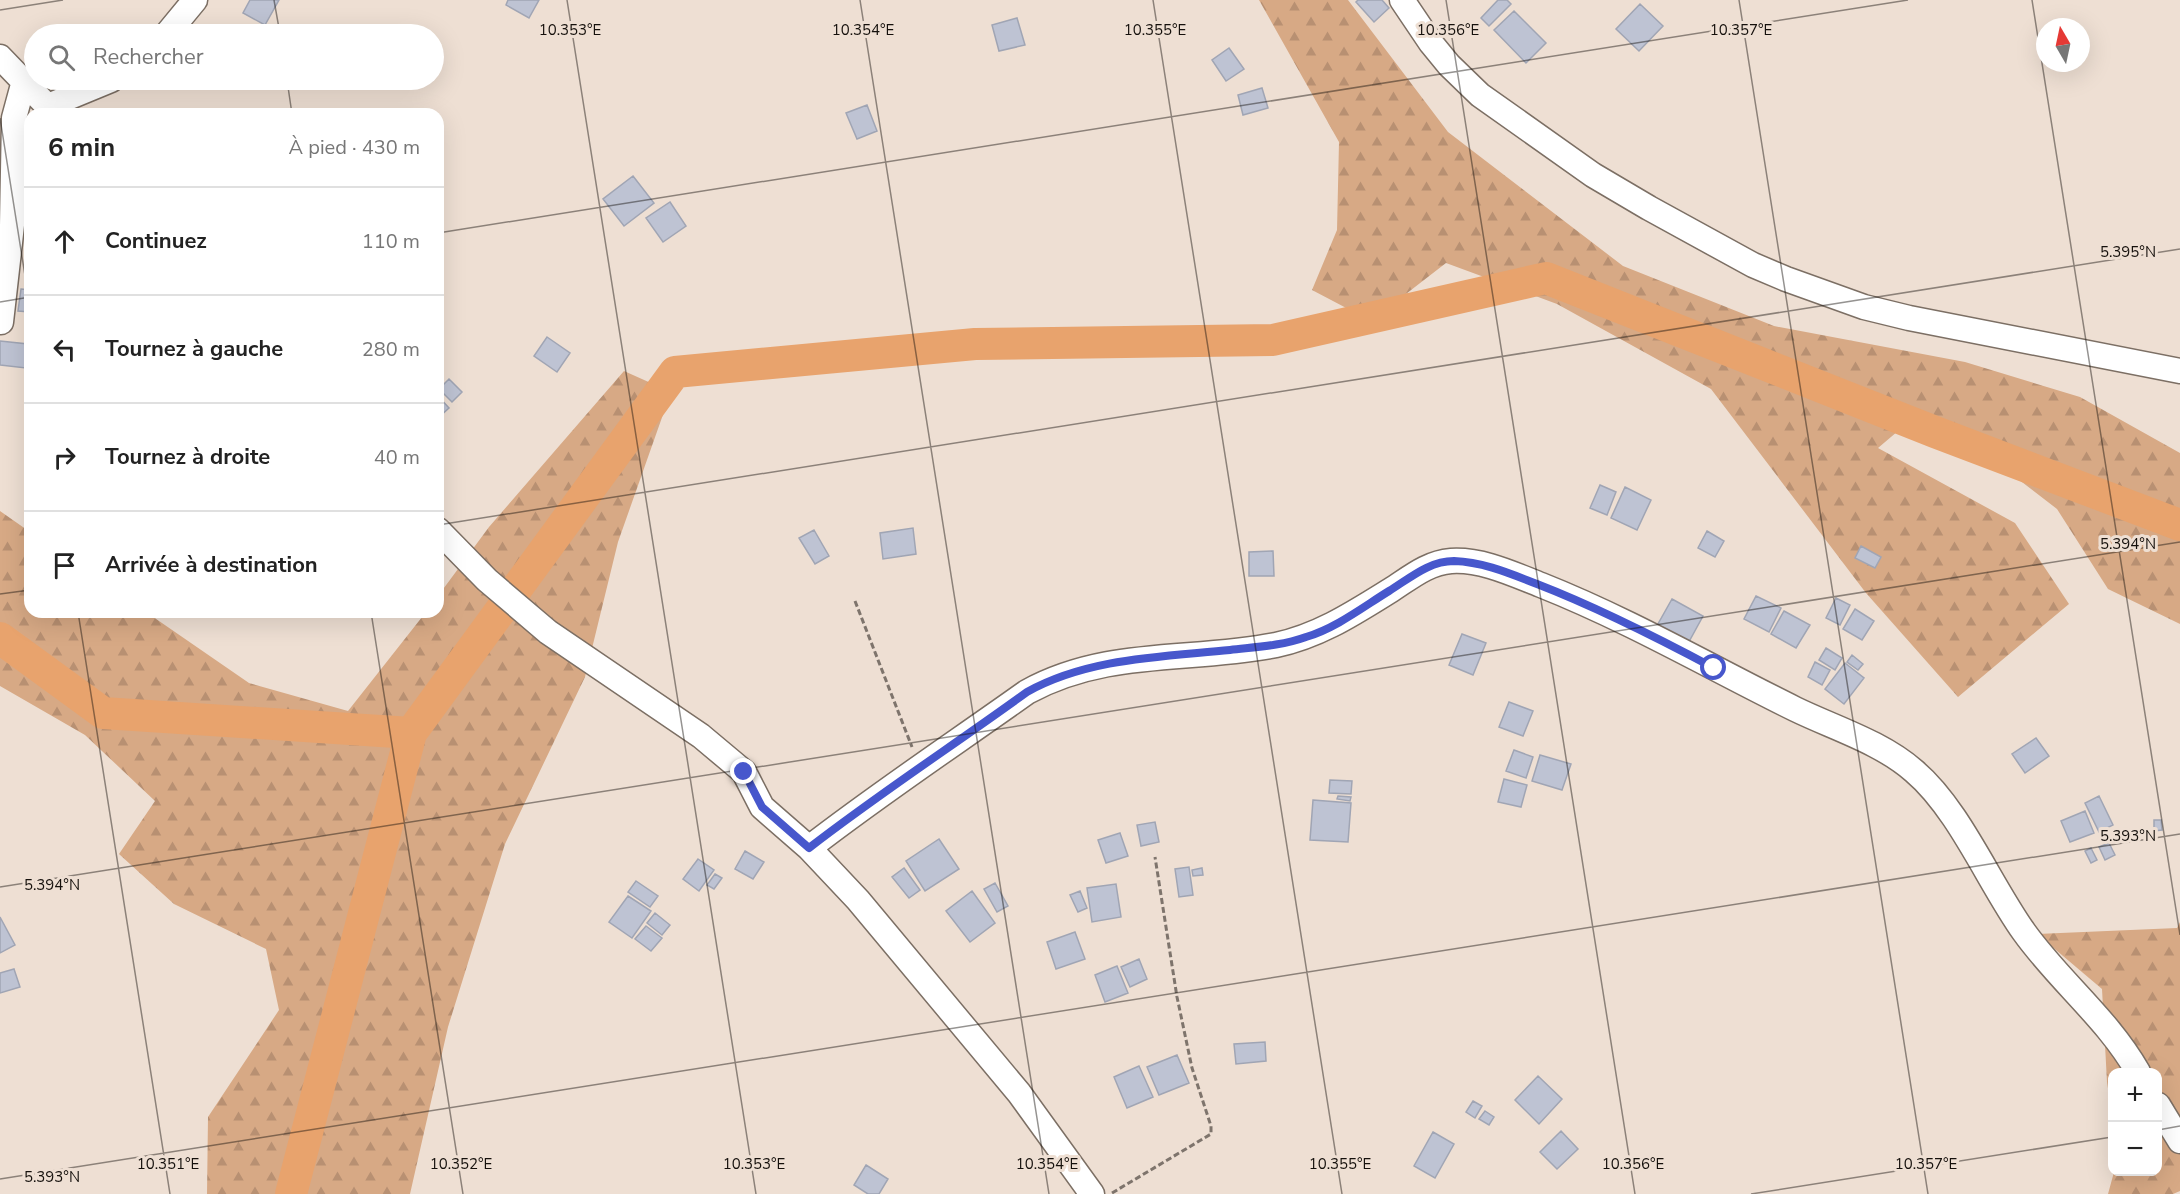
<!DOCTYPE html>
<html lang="fr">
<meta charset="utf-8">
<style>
body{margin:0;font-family:"Nunito Sans",sans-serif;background:#f6f6f6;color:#222}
.controls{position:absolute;right:18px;bottom:18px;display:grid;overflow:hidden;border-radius:12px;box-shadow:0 6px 24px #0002}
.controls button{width:54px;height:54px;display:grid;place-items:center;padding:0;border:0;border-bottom:2px solid #e0e0e0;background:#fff;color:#222;font:30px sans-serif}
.compass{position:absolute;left:2036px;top:18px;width:54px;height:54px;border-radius:50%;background:#fff;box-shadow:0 6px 24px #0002;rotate:351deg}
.stop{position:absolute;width:18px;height:18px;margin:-14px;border:4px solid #4757cc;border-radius:50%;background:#fff}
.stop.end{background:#4757cc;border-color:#fff;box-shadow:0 2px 6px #0008}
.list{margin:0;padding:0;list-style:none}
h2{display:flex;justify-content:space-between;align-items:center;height:78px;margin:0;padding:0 24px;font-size:26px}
h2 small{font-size:20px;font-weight:400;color:#767676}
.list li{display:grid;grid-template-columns:39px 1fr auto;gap:18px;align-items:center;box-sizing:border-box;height:108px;padding:0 24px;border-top:2px solid #e0e0e0}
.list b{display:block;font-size:22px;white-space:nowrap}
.list em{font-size:20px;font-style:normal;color:#767676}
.icon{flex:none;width:33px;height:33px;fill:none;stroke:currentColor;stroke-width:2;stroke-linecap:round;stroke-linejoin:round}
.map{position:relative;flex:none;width:2180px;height:1194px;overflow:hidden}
.search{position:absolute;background:#fff;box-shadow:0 6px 24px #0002;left:24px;top:24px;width:420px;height:66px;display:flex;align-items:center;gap:15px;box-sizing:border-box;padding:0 21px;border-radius:33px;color:#767676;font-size:22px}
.panel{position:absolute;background:#fff;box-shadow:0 6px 24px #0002;left:24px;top:108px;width:420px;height:510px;border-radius:18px}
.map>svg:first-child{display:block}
</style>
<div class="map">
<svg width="2180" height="1194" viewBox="0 0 2180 1194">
<defs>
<pattern id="forest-firs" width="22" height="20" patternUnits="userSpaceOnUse" patternTransform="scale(1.5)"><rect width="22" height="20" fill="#d7a985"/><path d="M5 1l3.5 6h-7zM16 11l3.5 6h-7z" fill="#b89072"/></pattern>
</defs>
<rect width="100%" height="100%" fill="#eedfd3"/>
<path fill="url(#forest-firs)" d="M 1259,0 L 1348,0 L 1448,132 L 1623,266 L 1774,326 L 1965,362 L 2080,397 L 2180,453 L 2180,624 L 2108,589 L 2057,509 L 1997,463 L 1911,420 L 1878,448 L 2015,523 L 2069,604 L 1958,697 L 1866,593 L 1711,389 L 1557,304 L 1446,263 L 1371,321 L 1312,290 L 1337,230 L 1339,142 Z
M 624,371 L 671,392 L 618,542 L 585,677 L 505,844 L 448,1027 L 410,1194 L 207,1194 L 208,1117 L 279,1010 L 266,949 L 174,904 L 119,854 L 155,801 L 85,735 L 0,686 L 0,511 L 30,532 L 30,612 L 146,612 L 249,683 L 348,711 L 426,612 L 438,612 L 438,596 L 489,527 Z
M 2180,922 L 2180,1191 L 2173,1194 L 2108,1194 L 2114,1172 L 2158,1172 L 2158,1072 L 2112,1072 L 2112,1115 L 2107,1082 L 2102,989 L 2037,934 L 2177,928 Z"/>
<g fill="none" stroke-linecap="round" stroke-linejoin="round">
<path stroke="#e8a36d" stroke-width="32" d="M 0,638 L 103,713 L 411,733
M 291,1194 L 411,733 L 675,372 L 975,344 L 1273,340 L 1546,278 L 1935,432 L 2180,525"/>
</g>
<path fill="#bec3d3" stroke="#a0a5b4" stroke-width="1.5" d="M 250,0 L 279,0 L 265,25 L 243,13 Z
M 508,0 L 539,0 L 529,18 L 506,5 Z
M 1358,0 L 1382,0 L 1389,8 L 1374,22 L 1356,2 Z
M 1498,0 L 1507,0 L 1511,4 L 1489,26 L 1481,18 Z
M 1640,4 L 1663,26 L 1639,51 L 1616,29 Z
M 1514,11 L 1546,43 L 1526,63 L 1494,30 Z
M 1017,18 L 1025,45 L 999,51 L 992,25 Z
M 1229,48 L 1244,69 L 1226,81 L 1212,60 Z
M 1262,88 L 1268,108 L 1243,115 L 1238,95 Z
M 867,105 L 877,131 L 857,139 L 846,113 Z
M 633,176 L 654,203 L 624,226 L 603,199 Z
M 670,202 L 686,226 L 663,242 L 646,218 Z
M 21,289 L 30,290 L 30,312 L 18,311 Z
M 547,337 L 570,353 L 557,372 L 534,356 Z
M 0,341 L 28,344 L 26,368 L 0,365 Z
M 449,379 L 462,392 L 452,402 L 439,389 Z
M 438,396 L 449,408 L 438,418 Z
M 1600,485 L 1616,492 L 1607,515 L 1590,508 Z
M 1625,487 L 1651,500 L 1637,530 L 1611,518 Z
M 913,528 L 916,554 L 883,559 L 880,533 Z
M 814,530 L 829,556 L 815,564 L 799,538 Z
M 1707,531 L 1724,541 L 1715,557 L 1698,548 Z
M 1861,546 L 1881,557 L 1875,568 L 1855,558 Z
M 1273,551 L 1274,576 L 1249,576 L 1249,552 Z
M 1756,596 L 1781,608 L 1769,632 L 1744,619 Z
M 1836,598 L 1850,605 L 1840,625 L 1826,618 Z
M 1672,599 L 1703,616 L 1685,649 L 1654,631 Z
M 1855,609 L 1874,621 L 1862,640 L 1843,629 Z
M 1784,611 L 1810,625 L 1796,648 L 1771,634 Z
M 1462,634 L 1486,643 L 1473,675 L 1449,665 Z
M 1826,648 L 1842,658 L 1835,670 L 1819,660 Z
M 1852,655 L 1863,664 L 1858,670 L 1847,662 Z
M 1815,662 L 1830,670 L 1822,685 L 1808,677 Z
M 1845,663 L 1864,678 L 1844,704 L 1825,689 Z
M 1509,702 L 1533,711 L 1523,736 L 1499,727 Z
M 2036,738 L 2049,756 L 2025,773 L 2012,754 Z
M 1514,750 L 1533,757 L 1526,778 L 1506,771 Z
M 1540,755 L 1571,764 L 1562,790 L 1532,781 Z
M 1504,779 L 1527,785 L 1521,807 L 1498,802 Z
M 1330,780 L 1352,781 L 1351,794 L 1329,793 Z
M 1338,796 L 1351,797 L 1350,801 L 1337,799 Z
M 2099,796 L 2113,825 L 2099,832 L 2085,803 Z
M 1313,800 L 1351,803 L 1348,842 L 1310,840 Z
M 2085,811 L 2094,833 L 2070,842 L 2061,821 Z
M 2154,820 L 2161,820 L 2162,830 L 2154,831 Z
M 1155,822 L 1159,842 L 1141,846 L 1137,825 Z
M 1120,833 L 1128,856 L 1106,863 L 1098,840 Z
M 939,839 L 959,869 L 925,891 L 906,861 Z
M 2109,843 L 2115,855 L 2105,860 L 2099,847 Z
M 2091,848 L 2097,860 L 2091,863 L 2085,851 Z
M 745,851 L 764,862 L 753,879 L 735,869 Z
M 698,859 L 714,870 L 699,891 L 683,879 Z
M 1189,867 L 1193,895 L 1179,897 L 1175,869 Z
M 904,868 L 920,890 L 909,898 L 892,877 Z
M 1202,868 L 1203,875 L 1193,876 L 1192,870 Z
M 715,874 L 722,878 L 714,889 L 707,885 Z
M 636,881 L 658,896 L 650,907 L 628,892 Z
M 995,883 L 1008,906 L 997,912 L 984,889 Z
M 1116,884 L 1121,917 L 1092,922 L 1087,888 Z
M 972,891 L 995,923 L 970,942 L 946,911 Z
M 1080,891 L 1087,908 L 1078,912 L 1070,895 Z
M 628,896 L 651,911 L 632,938 L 609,922 Z
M 655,913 L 670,925 L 662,935 L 647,923 Z
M 0,917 L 15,945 L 0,953 Z
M 646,926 L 662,938 L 651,951 L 635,939 Z
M 1075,932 L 1085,959 L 1056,969 L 1047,942 Z
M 1139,959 L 1147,979 L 1130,987 L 1121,967 Z
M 1117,966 L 1128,993 L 1105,1002 L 1095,975 Z
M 14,969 L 20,987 L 0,993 L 0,973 Z
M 1265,1042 L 1266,1061 L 1236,1064 L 1234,1044 Z
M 1177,1055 L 1189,1083 L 1159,1095 L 1147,1067 Z
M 1139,1066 L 1153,1097 L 1127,1108 L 1114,1077 Z
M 1538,1076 L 1562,1099 L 1539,1124 L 1515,1100 Z
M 1473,1101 L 1482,1106 L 1475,1118 L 1466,1112 Z
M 1485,1111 L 1494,1117 L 1489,1125 L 1479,1119 Z
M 1561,1131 L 1578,1149 L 1557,1169 L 1540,1152 Z
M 1433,1132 L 1454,1144 L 1435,1178 L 1414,1166 Z
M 866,1165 L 888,1179 L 879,1194 L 868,1194 L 854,1185 Z"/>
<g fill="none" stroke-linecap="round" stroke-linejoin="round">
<g stroke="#7c6f64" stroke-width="27">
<path id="minor" d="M 1402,0 L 1431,43 L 1449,65 L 1480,95 L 1593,175 L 1649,208 L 1753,265 L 1786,279 L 1864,307 L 1909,318 L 2180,371
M 167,34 L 195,0
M 0,57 L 55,114
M 48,106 L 111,80
M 1,322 L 12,225 L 14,118 L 24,81
M 438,530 L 487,580 L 548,632 L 701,736 L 744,772 L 762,807 L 809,848 L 858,900 L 1019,1093 L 1092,1194
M 809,848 C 880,793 954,744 1027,692 C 1107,648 1191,662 1276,645 C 1319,636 1354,613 1391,590 C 1410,578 1427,563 1451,561 C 1482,559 1513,574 1541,585 C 1629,620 1710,667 1795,709 C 1834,728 1881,742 1914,771 C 1959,809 1989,883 2024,932 C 2059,981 2108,1019 2138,1072
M 2158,1105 L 2180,1141"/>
</g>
<path stroke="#7e746c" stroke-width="3" stroke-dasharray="6 3" stroke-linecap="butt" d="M 855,601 L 912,747
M 1112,1193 L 1211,1134 L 1211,1126 L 1192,1068 L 1177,997 L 1155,857"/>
<use href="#minor" stroke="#fff" stroke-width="24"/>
</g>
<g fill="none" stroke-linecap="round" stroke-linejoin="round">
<path stroke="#4757cc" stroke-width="8" d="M 744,772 L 762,807 L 809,848 C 880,793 954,745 1027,692 C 1088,658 1161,657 1230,650 C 1255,647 1281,646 1306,637 C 1336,628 1363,607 1389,591 C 1410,578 1429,561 1454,561 C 1484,562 1511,574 1537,584 C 1599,608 1656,637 1714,668"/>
</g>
<path fill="none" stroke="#15100c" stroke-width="1.5" stroke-opacity="0.45" d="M 274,0 L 280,34M 567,0 L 756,1194M 860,0 L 1049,1194M 1153,0 L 1342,1194M 1446,0 L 1635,1194M 1739,0 L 1928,1194M 2032,0 L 2180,935M 0,10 L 63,0M 287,80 L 292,114M 0,118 L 30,307M 438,233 L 1908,0M 0,302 L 30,297M 438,525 L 2180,249M 0,594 L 30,590M 78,612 L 170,1194M 371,612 L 463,1194M 0,887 L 2180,542M 2158,1130 L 2180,1126M 0,1179 L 2180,834M 1751,1194 L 2112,1137"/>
<g font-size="15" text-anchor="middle" fill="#15100c" stroke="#eedfd3" stroke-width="6" stroke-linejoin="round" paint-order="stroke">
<text x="570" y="35">10.353°E</text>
<text x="863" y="35">10.354°E</text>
<text x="1155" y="35">10.355°E</text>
<text x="1448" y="35">10.356°E</text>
<text x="1741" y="35">10.357°E</text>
<text x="2128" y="257">5.395°N</text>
<text x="2128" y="549">5.394°N</text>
<text x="2128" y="841">5.393°N</text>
<text x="52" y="890">5.394°N</text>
<text x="168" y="1169">10.351°E</text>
<text x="461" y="1169">10.352°E</text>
<text x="754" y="1169">10.353°E</text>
<text x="1047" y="1169">10.354°E</text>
<text x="1340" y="1169">10.355°E</text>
<text x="1633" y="1169">10.356°E</text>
<text x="1926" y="1169">10.357°E</text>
<text x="52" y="1182">5.393°N</text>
</g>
</svg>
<div class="controls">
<button>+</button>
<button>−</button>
</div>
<svg class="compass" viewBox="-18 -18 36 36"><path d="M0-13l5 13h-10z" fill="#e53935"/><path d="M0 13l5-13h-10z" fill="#767676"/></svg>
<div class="stop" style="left:1714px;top:668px"></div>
<div class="stop end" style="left:744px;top:772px"></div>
<div class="search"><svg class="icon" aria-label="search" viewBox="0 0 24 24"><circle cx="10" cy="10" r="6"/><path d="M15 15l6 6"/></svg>Rechercher</div>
<section class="panel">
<h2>6 min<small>À pied · 430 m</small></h2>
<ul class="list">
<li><svg class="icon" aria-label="ahead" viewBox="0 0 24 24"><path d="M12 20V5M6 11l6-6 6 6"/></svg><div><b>Continuez</b></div><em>110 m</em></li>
<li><svg class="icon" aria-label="left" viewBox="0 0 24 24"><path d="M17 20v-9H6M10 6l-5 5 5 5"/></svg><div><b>Tournez à gauche</b></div><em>280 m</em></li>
<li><svg class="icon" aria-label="right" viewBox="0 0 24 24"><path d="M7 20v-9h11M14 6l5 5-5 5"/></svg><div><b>Tournez à droite</b></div><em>40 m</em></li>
<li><svg class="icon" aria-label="arrive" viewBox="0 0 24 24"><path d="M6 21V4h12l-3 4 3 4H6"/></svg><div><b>Arrivée à destination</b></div></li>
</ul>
</section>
</div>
